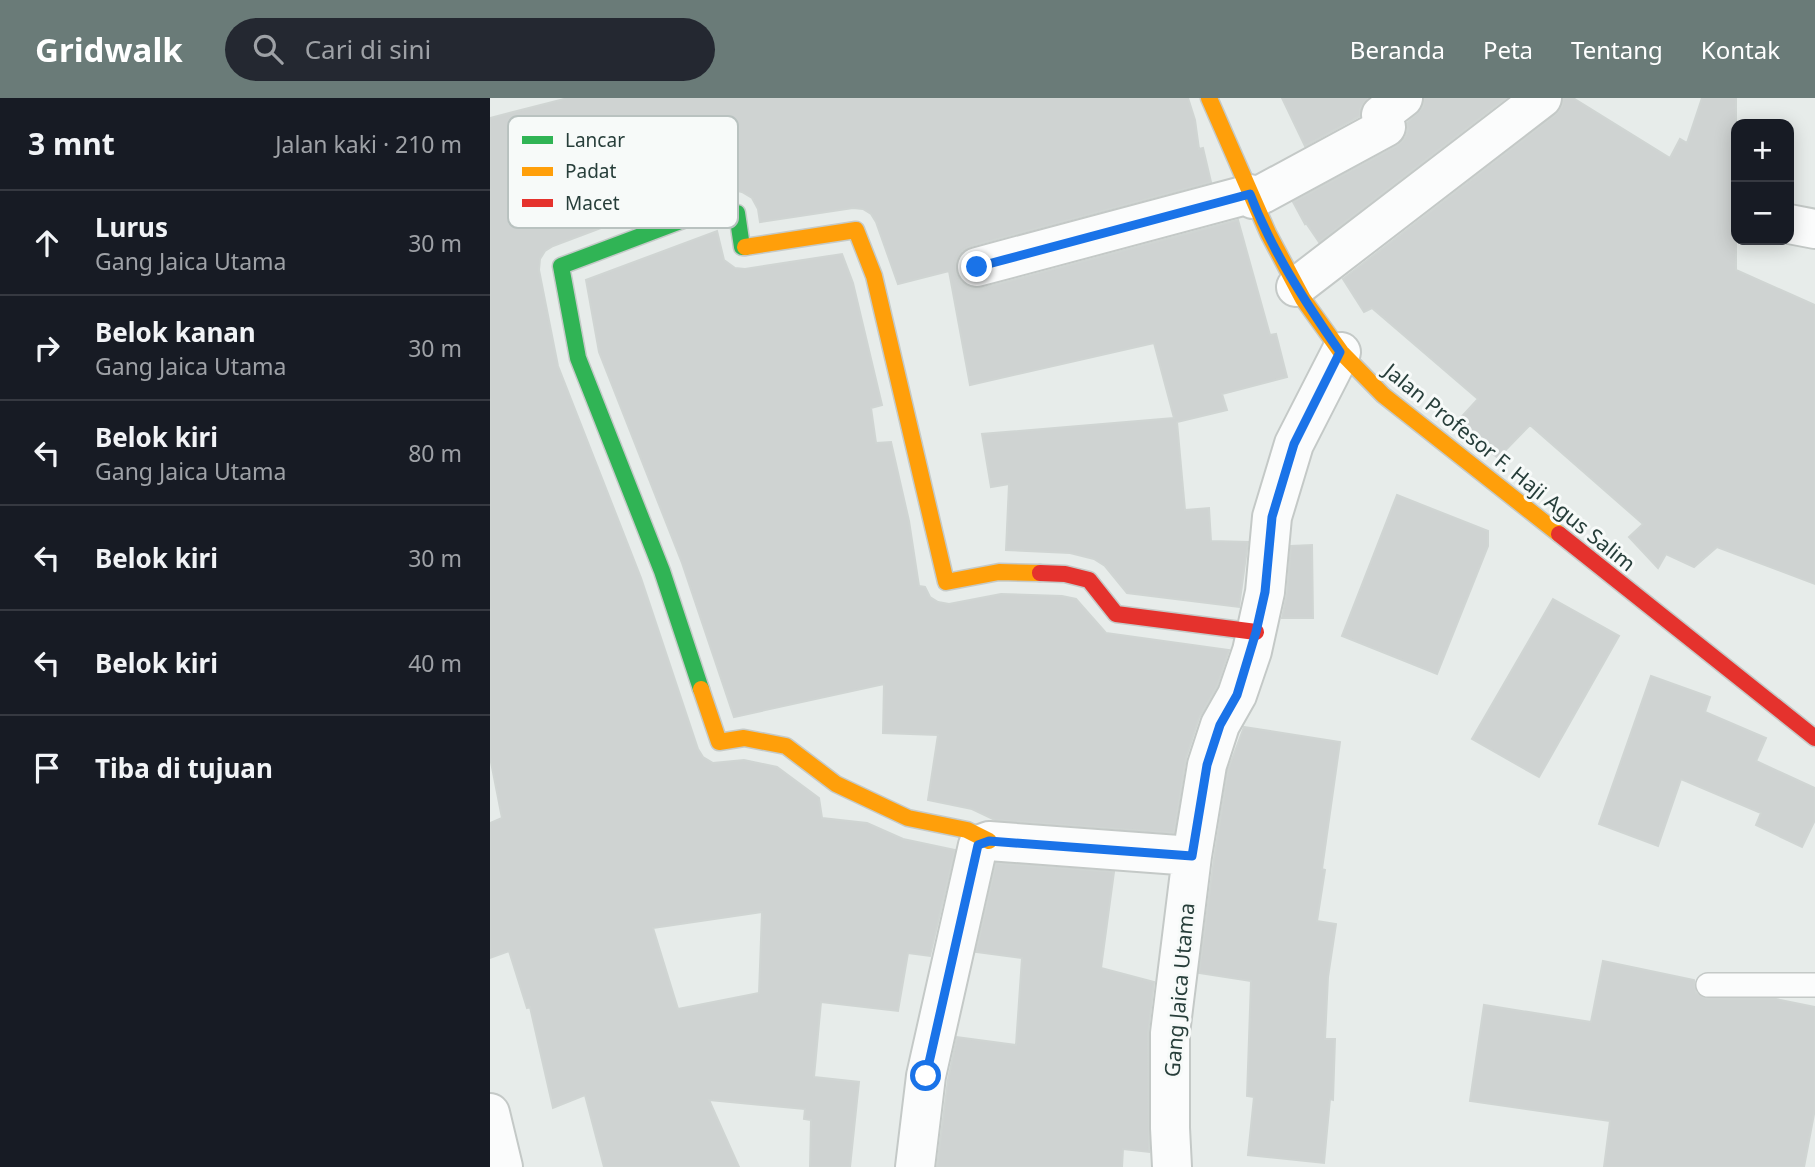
<!DOCTYPE html>
<html lang="id">
<meta charset="utf-8">
<style>
body{margin:0;font-family:"Noto Sans",sans-serif;background:#242831;color:#f1f3f6}
.controls{position:absolute;right:21px;top:21px;display:grid;overflow:hidden;border-radius:14px;box-shadow:0 4px 18px #0003}
.controls button{width:63px;height:63px;display:grid;place-items:center;padding:0;border:0;border-bottom:2px solid #363941;background:#171b24;color:#f1f3f6;font:35px sans-serif}
.stop{position:absolute;width:21px;height:21px;margin:-16px;border:5px solid #1a73e8;border-radius:50%;background:#fff}
.stop.end{background:#1a73e8;border-color:#fff;box-shadow:0 2px 7px #0008}
.list{margin:0;padding:0;list-style:none}
h2{display:flex;justify-content:space-between;align-items:center;height:91px;margin:0;padding:0 28px;font-size:30px}
h2 small{font-size:23px;font-weight:400;color:#9ea1a6}
.list li{display:grid;grid-template-columns:46px 1fr auto;gap:21px;align-items:center;box-sizing:border-box;height:105px;padding:0 28px;border-top:2px solid #363941}
.list b{display:block;font-size:26px;white-space:nowrap}
.list p{margin:0;font-size:23px;white-space:nowrap;color:#9ea1a6}
.list em{font-size:23px;font-style:normal;color:#9ea1a6}
.icon{flex:none;width:38px;height:38px;fill:none;stroke:currentColor;stroke-width:2;stroke-linecap:round;stroke-linejoin:round}
.map{position:relative;flex:none;width:1325px;height:1069px;overflow:hidden}
header{display:flex;align-items:center;gap:42px;box-sizing:border-box;height:98px;padding:0 35px;background:#6a7b78;color:#fff}
header strong{font-size:33px}
nav{display:flex;gap:38px;margin-inline-start:auto;font-size:24px}
.search{width:490px;height:63px;background:#242831;display:flex;align-items:center;gap:18px;box-sizing:border-box;padding:0 24px;border-radius:38px;color:#9ea1a6;font-size:26px}
main{display:flex}
aside{flex:1;background:#171b24}
.map>svg:first-child{display:block}
</style>
<header>
<strong>Gridwalk</strong>
<div class="search"><svg class="icon" aria-label="search" viewBox="0 0 24 24"><circle cx="10" cy="10" r="6"/><path d="M15 15l6 6"/></svg>Cari di sini</div>
<nav><a>Beranda</a><a>Peta</a><a>Tentang</a><a>Kontak</a></nav>
</header>
<main>
<aside>
<h2>3 mnt<small>Jalan kaki · 210 m</small></h2>
<ul class="list">
<li><svg class="icon" aria-label="ahead" viewBox="0 0 24 24"><path d="M12 20V5M6 11l6-6 6 6"/></svg><div><b>Lurus</b><p>Gang Jaica Utama</p></div><em>30 m</em></li>
<li><svg class="icon" aria-label="right" viewBox="0 0 24 24"><path d="M7 20v-9h11M14 6l5 5-5 5"/></svg><div><b>Belok kanan</b><p>Gang Jaica Utama</p></div><em>30 m</em></li>
<li><svg class="icon" aria-label="left" viewBox="0 0 24 24"><path d="M17 20v-9H6M10 6l-5 5 5 5"/></svg><div><b>Belok kiri</b><p>Gang Jaica Utama</p></div><em>80 m</em></li>
<li><svg class="icon" aria-label="left" viewBox="0 0 24 24"><path d="M17 20v-9H6M10 6l-5 5 5 5"/></svg><div><b>Belok kiri</b></div><em>30 m</em></li>
<li><svg class="icon" aria-label="left" viewBox="0 0 24 24"><path d="M17 20v-9H6M10 6l-5 5 5 5"/></svg><div><b>Belok kiri</b></div><em>40 m</em></li>
<li><svg class="icon" aria-label="arrive" viewBox="0 0 24 24"><path d="M6 21V4h12l-3 4 3 4H6"/></svg><div><b>Tiba di tujuan</b></div></li>
</ul>
</aside>
<div class="map">
<svg width="1325" height="1069" viewBox="0 0 1325 1069">
<rect width="100%" height="100%" fill="#e7ecea"/>
<path fill="#cfd3d2" stroke="#d0d5d3" stroke-width="2" fill-rule="evenodd" d="M 78,0 L 698,0 L 705,22 L 709,51 L 713,50 L 721,84 L 481,148 L 472,153 L 466,163 L 466,175 L 471,184 L 481,190 L 493,190 L 748,122 L 780,237 L 786,236 L 797,279 L 732,296 L 737,312 L 687,324 L 695,412 L 719,410 L 721,443 L 758,444 L 749,509 L 637,495 L 615,468 L 604,461 L 580,455 L 516,452 L 519,386 L 501,389 L 492,336 L 684,320 L 664,245 L 480,287 L 459,173 L 408,186 L 386,124 L 381,116 L 373,111 L 363,110 L 270,124 L 268,111 L 262,100 L 252,94 L 230,89 L 217,90 L 63,148 L 55,153 L 50,161 L 49,172 L 68,268 L 151,480 L 208,651 L 213,659 L 223,665 L 254,662 L 287,669 L 329,700 L 332,720 L 377,725 L 413,741 L 465,752 L 440,858 L 418,855 L 408,913 L 331,904 L 324,979 L 369,984 L 360,1069 L 320,1069 L 321,1022 L 314,1021 L 315,1011 L 219,1002 L 249,1069 L 114,1069 L 95,997 L 63,1010 L 40,909 L 37,910 L 19,853 L 0,860 L 0,725 L 12,720 L 0,659 L 0,20 ZM 272,814 L 269,895 L 188,911 L 163,830 Z
M 792,0 L 877,0 L 870,11 L 870,18 L 815,48 Z
M 934,0 L 1016,0 L 829,144 L 816,125 L 815,126 L 803,104 L 907,48 L 915,40 L 918,32 L 917,25 L 933,9 Z
M 1073,0 L 1083,0 L 1180,60 L 1190,41 L 1197,45 L 1212,0 L 1246,0 L 1246,172 L 1325,207 L 1325,486 L 1227,449 L 1204,469 L 1176,456 L 1168,470 L 1139,439 L 1153,426 L 1040,327 L 1008,360 L 965,326 L 988,301 L 882,210 L 874,214 L 853,181 L 1065,17 L 1072,9 Z
M 227,133 L 234,162 L 245,170 L 255,171 L 352,156 L 363,185 L 392,307 L 381,310 L 386,345 L 401,344 L 419,423 L 429,488 L 435,489 L 440,499 L 448,504 L 459,506 L 511,496 L 572,498 L 586,501 L 616,535 L 739,552 L 727,588 L 709,620 L 696,660 L 684,735 L 505,722 L 482,711 L 438,702 L 448,637 L 393,635 L 394,586 L 244,619 L 192,465 L 109,254 L 96,182 Z
M 907,397 L 998,433 L 998,448 L 947,576 L 852,538 Z
M 822,447 L 823,520 L 792,520 L 797,496 L 801,448 Z
M 1063,501 L 1129,538 L 1049,679 L 982,641 Z
M 1161,578 L 1220,599 L 1215,614 L 1276,640 L 1266,663 L 1325,690 L 1325,722 L 1312,749 L 1266,727 L 1271,715 L 1191,681 L 1168,748 L 1109,726 Z
M 754,629 L 850,644 L 832,771 L 835,772 L 827,823 L 846,826 L 838,879 L 835,941 L 845,941 L 843,1002 L 840,1001 L 834,1065 L 758,1057 L 764,999 L 757,998 L 761,883 L 709,875 L 724,761 L 738,672 Z
M 506,765 L 624,774 L 611,870 L 664,884 L 658,935 L 659,1054 L 633,1051 L 632,1069 L 447,1069 L 458,982 L 467,939 L 526,947 L 532,860 L 486,854 Z
M 1113,863 L 1204,882 L 1206,895 L 1217,901 L 1286,901 L 1325,909 L 1325,1011 L 1314,1069 L 1114,1069 L 1120,1023 L 980,1003 L 994,907 L 1101,924 Z"/>
<g fill="none" stroke-linecap="round" stroke-linejoin="round">
<g stroke="#c4c9c7" stroke-width="26">
<path id="lane" d="M 1218,887 L 1325,887"/>
</g>
<g stroke="#c4c9c7" stroke-width="42">
<path id="street" d="M 763,101 L 896,29 L 891,17 L 913,0
M 1299,126 L 1325,131
M 487,169 L 760,96
M 806,189 L 1052,0
M 0,1015 L 13,1069
M 425,1069 L 436,978 L 488,747 L 499,743 L 702,758
M 682,1069 L 680,1030 L 680,935 L 702,758 L 717,667 L 730,627 L 747,597 L 762,553 L 775,494 L 782,419 L 804,346 L 851,254"/>
</g>
<g stroke="#c5cac8" stroke-width="19">
<path id="fast" d="M 211,591 L 172,473 L 88,260 L 71,168 L 225,110 L 247,115 L 252,149 L 255,149"/>
</g>
<g stroke="#c5cac8" stroke-width="19">
<path id="slow" d="M 719,0 L 778,135 L 813,201 L 851,254 L 893,297 L 1069,436
M 255,149 L 366,132 L 384,178 L 456,484 L 509,474 L 550,475
M 211,591 L 229,644 L 254,640 L 296,648 L 346,686 L 418,720 L 477,732 L 499,743"/>
</g>
<g stroke="#c5cac8" stroke-width="19">
<path id="jam" d="M 1069,436 L 1325,640
M 550,475 L 575,476 L 599,482 L 626,516 L 766,534"/>
</g>
<use href="#lane" stroke="#fbfcfc" stroke-width="23"/>
<use href="#street" stroke="#fbfcfc" stroke-width="38"/>
<use href="#fast" stroke="#30b455" stroke-width="16"/>
<use href="#slow" stroke="#ff9f0a" stroke-width="16"/>
<use href="#jam" stroke="#e5322d" stroke-width="16"/>
</g>
<g fill="none" stroke-linecap="round" stroke-linejoin="round">
<path stroke="#1a73e8" stroke-width="9" d="M 436,978 L 488,747 L 499,743 L 702,758 L 717,667 L 730,627 L 747,597 L 766,534 L 775,494 L 782,419 L 804,346 L 850,254 C 815,204 782,153 760,96 L 487,169"/>
</g>
<g text-anchor="middle" dominant-baseline="central" stroke-width="6" stroke-linejoin="round" paint-order="stroke">
<g font-size="21" fill="#273e3a" stroke="#f7faf9">
<text transform="translate(1020 369) rotate(39)">Jalan Profesor F. Haji Agus Salim</text>
<text transform="translate(689 892) rotate(-85)">Gang Jaica Utama</text>
</g>
</g>
<rect x="18" y="18" width="230" height="112" rx="10" fill="#f7faf9" stroke="#b9c2c0" stroke-width="2"/>
<rect x="32" y="38" width="31" height="8" fill="#30b455"/>
<rect x="32" y="69" width="31" height="9" fill="#ff9f0a"/>
<rect x="32" y="101" width="31" height="8" fill="#e5322d"/>
<g font-size="19" fill="#273e3a">
<text x="75" y="49">Lancar</text>
<text x="75" y="80">Padat</text>
<text x="75" y="112">Macet</text>
</g>
</svg>
<div class="controls">
<button>+</button>
<button>−</button>
</div>
<div class="stop" style="left:436px;top:978px"></div>
<div class="stop end" style="left:487px;top:169px"></div>
</div>
</main>
